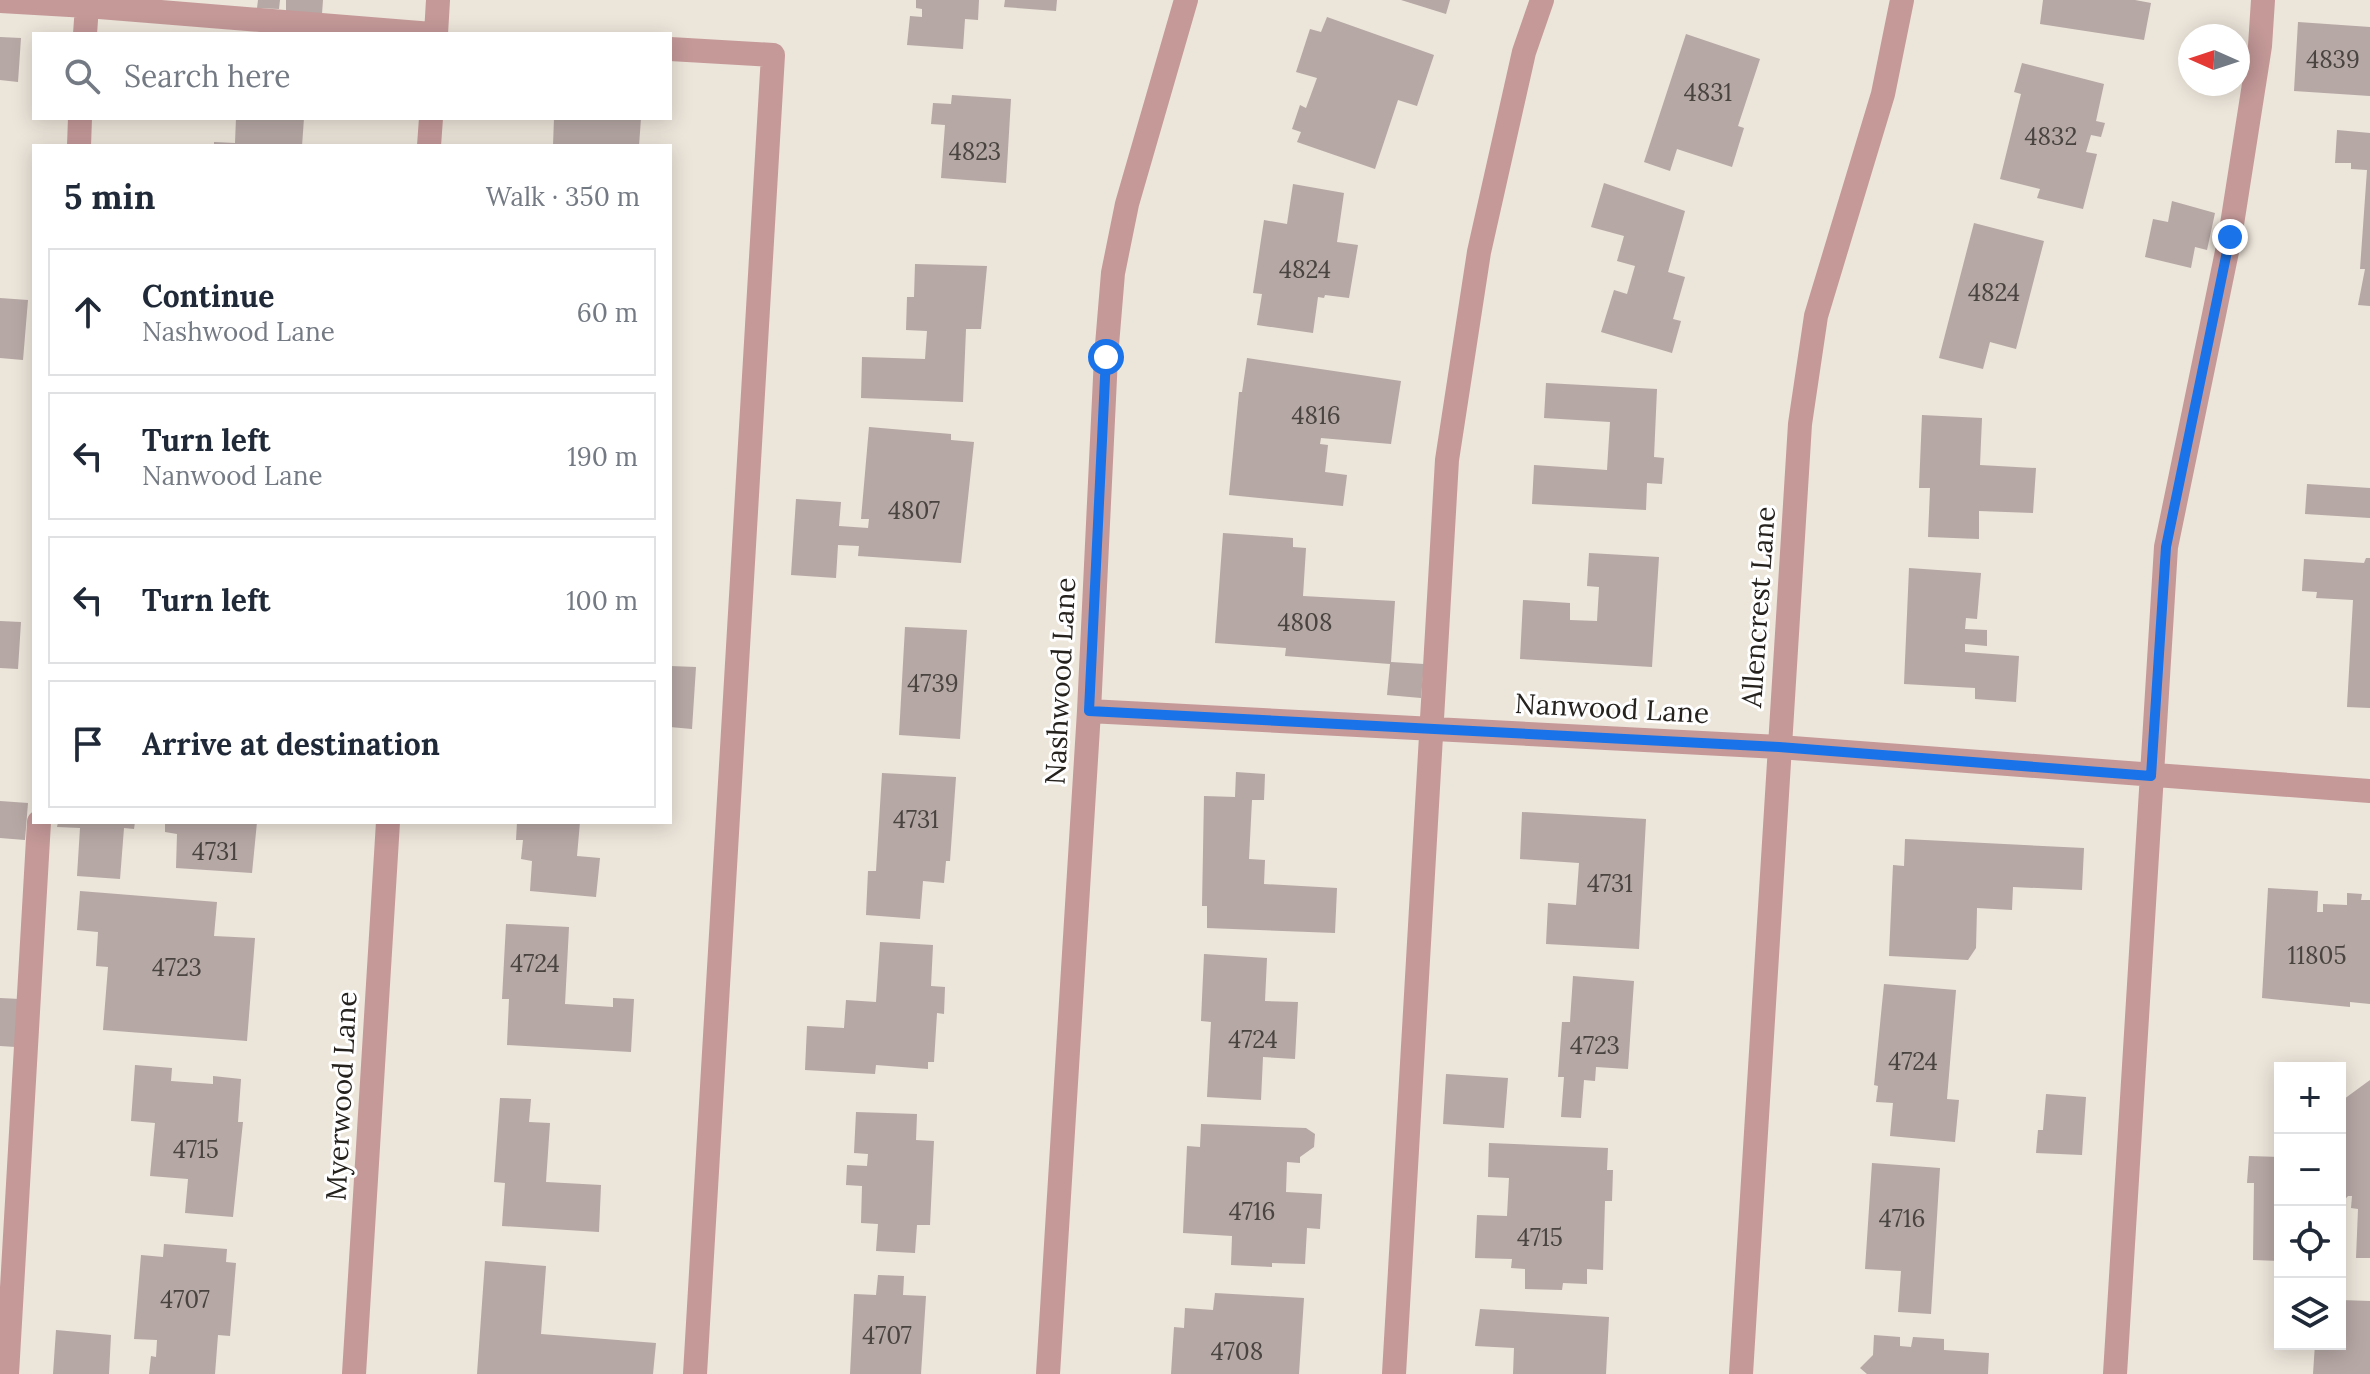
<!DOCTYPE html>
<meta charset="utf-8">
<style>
body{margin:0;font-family:Lora,serif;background:#f6f6f7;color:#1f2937}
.controls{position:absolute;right:24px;bottom:24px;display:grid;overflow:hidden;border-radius:0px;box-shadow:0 4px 20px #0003}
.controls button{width:72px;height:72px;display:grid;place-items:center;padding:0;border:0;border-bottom:2px solid #e0e1e3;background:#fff;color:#1f2937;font:40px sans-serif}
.compass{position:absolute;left:2178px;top:24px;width:72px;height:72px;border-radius:50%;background:#fff;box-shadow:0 4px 20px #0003;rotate:273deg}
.stop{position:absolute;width:24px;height:24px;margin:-18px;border:6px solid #1a73e8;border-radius:50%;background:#fff}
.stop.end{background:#1a73e8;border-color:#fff;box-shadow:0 2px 8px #0008}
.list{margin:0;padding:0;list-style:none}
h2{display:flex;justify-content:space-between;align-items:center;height:104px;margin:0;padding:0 32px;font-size:34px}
h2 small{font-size:26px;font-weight:400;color:#747a83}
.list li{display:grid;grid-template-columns:52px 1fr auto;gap:24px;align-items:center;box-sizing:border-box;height:128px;margin:0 16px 16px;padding:0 16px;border:2px solid #e0e1e3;border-radius:0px}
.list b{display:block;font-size:30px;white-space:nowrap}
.list p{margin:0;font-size:26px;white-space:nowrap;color:#747a83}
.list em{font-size:26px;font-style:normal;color:#747a83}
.icon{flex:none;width:44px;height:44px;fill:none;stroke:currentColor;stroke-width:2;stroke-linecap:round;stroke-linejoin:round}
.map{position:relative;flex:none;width:2370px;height:1374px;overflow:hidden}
.search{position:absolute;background:#fff;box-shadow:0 4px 20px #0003;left:32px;top:32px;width:640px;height:88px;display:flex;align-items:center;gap:20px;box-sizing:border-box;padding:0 28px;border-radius:0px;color:#747a83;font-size:30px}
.panel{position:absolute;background:#fff;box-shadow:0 4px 20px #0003;left:32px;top:144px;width:640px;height:680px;border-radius:0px}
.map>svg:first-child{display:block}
</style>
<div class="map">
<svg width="2370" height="1374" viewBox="0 0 2370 1374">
<rect width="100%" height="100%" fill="#ece5da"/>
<path fill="#b6a8a5" d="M 258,0 L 280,0 L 279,9 L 257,8 Z
M 286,0 L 323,0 L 322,14 L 286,11 Z
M 916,0 L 979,0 L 978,20 L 965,19 L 963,49 L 907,45 L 910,16 L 922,17 L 922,9 L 916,8 Z
M 1005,0 L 1057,0 L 1056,11 L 1004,7 Z
M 1401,0 L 1450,0 L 1446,14 Z
M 2043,0 L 2135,0 L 2151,3 L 2144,40 L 2040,24 Z
M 1327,17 L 1434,55 L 1417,106 L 1398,100 L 1375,169 L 1297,142 L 1301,132 L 1292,129 L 1300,105 L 1306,108 L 1317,78 L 1296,72 L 1310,29 L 1321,32 Z
M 2298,22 L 2370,27 L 2370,96 L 2294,91 Z
M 1686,34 L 1760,59 L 1738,126 L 1744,128 L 1732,167 L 1677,149 L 1670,171 L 1644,162 Z
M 0,37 L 21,38 L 18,82 L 0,80 Z
M 2022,63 L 2104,84 L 2096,121 L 2105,123 L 2101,137 L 2091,135 L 2086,152 L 2097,154 L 2083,209 L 2037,198 L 2040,189 L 2000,179 L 2021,94 L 2014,92 Z
M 952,95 L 1011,99 L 1006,183 L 941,178 L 945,125 L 931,124 L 933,103 L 951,104 Z
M 236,118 L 304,118 L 302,146 L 214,146 L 214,142 L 235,143 Z
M 554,118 L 641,118 L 639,146 L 553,146 Z
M 2337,130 L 2370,133 L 2370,306 L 2358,305 L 2365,269 L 2360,269 L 2367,170 L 2351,169 L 2351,163 L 2335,163 Z
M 1604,183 L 1685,211 L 1668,272 L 1685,277 L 1673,319 L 1681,321 L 1672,353 L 1601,332 L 1614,290 L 1627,294 L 1635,266 L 1617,261 L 1624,236 L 1591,227 Z
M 1293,184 L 1344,193 L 1337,242 L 1358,245 L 1349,298 L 1325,295 L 1324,298 L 1318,297 L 1313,333 L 1257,325 L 1262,294 L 1253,293 L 1264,220 L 1287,224 Z
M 2172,201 L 2215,213 L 2207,250 L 2195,247 L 2191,268 L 2145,257 L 2153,219 L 2168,222 Z
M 1974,223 L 2044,241 L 2016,349 L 1990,342 L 1983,369 L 1939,358 Z
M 915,264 L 987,266 L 981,329 L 966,329 L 963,402 L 861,398 L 862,357 L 925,359 L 927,331 L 906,330 L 907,297 L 914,297 Z
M 0,298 L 28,300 L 23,360 L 0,358 Z
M 1247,358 L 1401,381 L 1391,444 L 1321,438 L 1320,444 L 1328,445 L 1325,472 L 1347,475 L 1343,506 L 1229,495 L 1239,392 L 1242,392 Z
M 1546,383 L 1657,389 L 1654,457 L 1664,458 L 1662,484 L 1647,483 L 1646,510 L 1532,504 L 1534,465 L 1607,470 L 1610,422 L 1544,418 Z
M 1922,415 L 1982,418 L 1980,465 L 2036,468 L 2033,513 L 1979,511 L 1979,539 L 1928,537 L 1930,488 L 1919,488 Z
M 869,427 L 951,434 L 951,440 L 974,442 L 961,563 L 858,556 L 859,546 L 838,545 L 836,578 L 791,575 L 796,499 L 841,502 L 839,526 L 868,528 L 869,519 L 861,519 Z
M 2307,484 L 2370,488 L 2370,518 L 2305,514 Z
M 1223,533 L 1293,538 L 1293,547 L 1306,548 L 1303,596 L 1395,601 L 1391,662 L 1424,664 L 1421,698 L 1387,695 L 1390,664 L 1285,656 L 1286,648 L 1215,643 Z
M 1589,553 L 1659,557 L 1652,667 L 1520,659 L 1523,600 L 1570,603 L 1570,620 L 1597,621 L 1599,587 L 1587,586 Z
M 2366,558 L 2370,558 L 2370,708 L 2347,707 L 2353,600 L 2316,598 L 2317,592 L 2302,591 L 2304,559 L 2364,563 Z
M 1909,568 L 1981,573 L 1977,619 L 1966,618 L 1965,629 L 1987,630 L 1987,646 L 1965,644 L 1965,652 L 2019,656 L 2016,702 L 1975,699 L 1975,688 L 1904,684 Z
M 0,621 L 21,622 L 18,669 L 0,668 Z
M 905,627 L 967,630 L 960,739 L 899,735 Z
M 670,666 L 696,667 L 692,729 L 670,727 Z
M 1236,772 L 1265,774 L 1264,800 L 1252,800 L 1249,859 L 1265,860 L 1264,884 L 1337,888 L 1335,933 L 1207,928 L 1207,906 L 1202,906 L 1204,796 L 1235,797 Z
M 882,773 L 956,777 L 950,861 L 946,861 L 944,883 L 923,881 L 920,919 L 866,915 L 868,871 L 876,871 Z
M 0,801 L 28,803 L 25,840 L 0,838 Z
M 1522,812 L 1646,819 L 1639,949 L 1546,944 L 1548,903 L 1576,905 L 1579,863 L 1520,859 Z
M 58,822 L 135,822 L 134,829 L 124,828 L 120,879 L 77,876 L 80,828 L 57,827 Z
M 165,822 L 257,822 L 252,873 L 176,868 L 177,834 L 165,832 Z
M 517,822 L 580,822 L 577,856 L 600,858 L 596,897 L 530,891 L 532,861 L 521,859 L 523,840 L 516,840 Z
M 1905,839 L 2084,848 L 2082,890 L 2013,887 L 2012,910 L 1977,908 L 1976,948 L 1968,960 L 1889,956 L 1893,865 L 1904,866 Z
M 2268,888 L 2318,891 L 2317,912 L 2323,912 L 2323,904 L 2347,905 L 2347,893 L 2362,894 L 2361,900 L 2370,900 L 2370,1004 L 2350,1002 L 2350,1007 L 2262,998 Z
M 80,891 L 217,902 L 214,936 L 255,938 L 247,1041 L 103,1030 L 108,967 L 96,966 L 98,932 L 77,930 Z
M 506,924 L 569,927 L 565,1004 L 613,1007 L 613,998 L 634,999 L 631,1052 L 507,1045 L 509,999 L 502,999 Z
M 880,942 L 933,945 L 931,986 L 945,987 L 944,1014 L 937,1013 L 934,1062 L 928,1062 L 928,1069 L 876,1065 L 875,1074 L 805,1070 L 807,1026 L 844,1028 L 846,1000 L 876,1002 Z
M 1204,954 L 1267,958 L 1265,1001 L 1298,1002 L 1295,1059 L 1263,1057 L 1261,1100 L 1207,1097 L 1211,1022 L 1201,1021 Z
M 1573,976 L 1634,981 L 1628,1069 L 1596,1067 L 1595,1081 L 1584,1080 L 1581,1118 L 1561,1117 L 1564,1077 L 1558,1077 L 1562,1022 L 1570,1022 Z
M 1884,984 L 1956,990 L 1947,1099 L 1959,1100 L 1955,1142 L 1890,1136 L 1893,1103 L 1876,1102 L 1878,1086 L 1874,1085 Z
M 0,998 L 20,999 L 16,1047 L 0,1046 Z
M 135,1065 L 172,1068 L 171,1081 L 213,1084 L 213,1076 L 241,1079 L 238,1122 L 243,1122 L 233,1217 L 185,1213 L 188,1179 L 150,1176 L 155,1123 L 131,1121 Z
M 1446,1074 L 1508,1078 L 1504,1128 L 1443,1124 Z
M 2370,1080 L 2370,1258 L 2356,1258 L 2358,1209 L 2351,1208 L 2352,1196 L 2348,1196 L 2340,1205 L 2340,1102 Z
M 2046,1094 L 2086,1097 L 2082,1155 L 2036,1153 L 2038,1130 L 2043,1130 Z
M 500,1098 L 531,1099 L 529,1122 L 550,1123 L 546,1182 L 601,1185 L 599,1232 L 502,1226 L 505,1183 L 494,1182 Z
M 856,1112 L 917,1114 L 916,1140 L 934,1141 L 930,1225 L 917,1225 L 915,1253 L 876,1251 L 878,1224 L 861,1223 L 862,1186 L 846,1185 L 847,1165 L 867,1166 L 868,1154 L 854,1153 Z
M 1201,1124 L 1306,1128 L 1315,1134 L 1314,1147 L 1300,1157 L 1300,1163 L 1287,1162 L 1286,1192 L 1322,1194 L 1320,1229 L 1307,1228 L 1305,1264 L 1272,1263 L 1272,1267 L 1231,1265 L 1232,1236 L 1183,1233 L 1187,1146 L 1200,1147 Z
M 1489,1143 L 1608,1148 L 1607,1170 L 1613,1170 L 1612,1201 L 1605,1201 L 1603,1270 L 1587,1269 L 1587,1284 L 1563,1283 L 1562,1290 L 1525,1289 L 1525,1269 L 1511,1268 L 1512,1259 L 1475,1258 L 1477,1215 L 1507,1216 L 1509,1178 L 1488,1177 Z
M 2249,1156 L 2280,1157 L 2280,1261 L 2253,1260 L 2254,1183 L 2247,1183 Z
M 1872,1163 L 1940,1168 L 1931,1314 L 1898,1312 L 1901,1271 L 1865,1269 Z
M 164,1244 L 227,1249 L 226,1262 L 236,1263 L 230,1336 L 218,1335 L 215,1374 L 149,1374 L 151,1356 L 156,1357 L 157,1340 L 134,1339 L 141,1255 L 163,1257 Z
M 485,1261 L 546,1266 L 541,1334 L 656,1343 L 653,1374 L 477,1374 Z
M 878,1275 L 904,1276 L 903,1295 L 926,1296 L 921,1374 L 850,1374 L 854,1294 L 876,1295 Z
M 1215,1293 L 1304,1298 L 1299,1374 L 1171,1374 L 1174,1327 L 1184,1328 L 1185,1308 L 1213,1310 Z
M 2340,1300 L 2370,1301 L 2370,1374 L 2313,1374 L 2315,1344 L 2340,1344 Z
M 1480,1309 L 1609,1317 L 1606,1374 L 1513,1374 L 1514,1348 L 1475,1346 Z
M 56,1330 L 111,1335 L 109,1374 L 53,1374 Z
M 1874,1335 L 1900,1337 L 1900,1346 L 1911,1347 L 1913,1337 L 1944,1339 L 1944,1350 L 1989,1353 L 1988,1374 L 1867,1374 L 1860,1368 L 1873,1355 Z"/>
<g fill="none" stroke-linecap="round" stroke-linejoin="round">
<path stroke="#c49998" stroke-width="24" d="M 0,1 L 87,6 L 85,34
M 87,6 L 432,34
M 436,34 L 438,0
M 670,49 L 773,55 L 695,1374
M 79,146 L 80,118
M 429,146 L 431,118
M 1089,711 L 1779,747 L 2370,791
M 7,1374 L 39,822
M 354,1374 L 388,822
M 1048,1374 L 1089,711 L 1106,357 L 1113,273 L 1127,204 L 1186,0
M 1394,1374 L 1447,460 L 1479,252 L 1524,52 L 1542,0
M 1741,1374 L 1800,424 L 1816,316 L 1883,94 L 1902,0
M 2115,1374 L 2166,547 L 2230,237 L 2260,46 L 2263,0"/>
</g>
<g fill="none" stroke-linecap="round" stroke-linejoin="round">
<path stroke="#1a73e8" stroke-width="10" d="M 1106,357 L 1089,711 L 1779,747 L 2151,776 L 2166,547 L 2230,237"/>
</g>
<g text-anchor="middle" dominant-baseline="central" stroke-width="6" stroke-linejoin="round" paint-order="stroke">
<g font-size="24" fill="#494440">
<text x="2333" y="59">4839</text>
<text x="1708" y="92">4831</text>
<text x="2051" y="136">4832</text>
<text x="975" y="151">4823</text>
<text x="1305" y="269">4824</text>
<text x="1994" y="292">4824</text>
<text x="1316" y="415">4816</text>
<text x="914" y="510">4807</text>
<text x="1305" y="622">4808</text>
<text x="933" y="683">4739</text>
<text x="916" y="819">4731</text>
<text x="215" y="851">4731</text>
<text x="1610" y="883">4731</text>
<text x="2317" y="955">11805</text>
<text x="535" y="963">4724</text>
<text x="177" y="967">4723</text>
<text x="1253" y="1039">4724</text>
<text x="1595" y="1045">4723</text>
<text x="1913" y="1061">4724</text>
<text x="196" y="1149">4715</text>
<text x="1252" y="1211">4716</text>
<text x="1902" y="1218">4716</text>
<text x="1540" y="1237">4715</text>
<text x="185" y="1299">4707</text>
<text x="887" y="1335">4707</text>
<text x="1237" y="1351">4708</text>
</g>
<g font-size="28" fill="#25221e" stroke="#fff">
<text transform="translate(1758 607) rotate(-86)">Allencrest Lane</text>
<text transform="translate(1060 681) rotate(-87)">Nashwood Lane</text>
<text transform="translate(1612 708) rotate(3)">Nanwood Lane</text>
<text transform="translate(341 1096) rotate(-87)">Myerwood Lane</text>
</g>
</g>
</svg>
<div class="controls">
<button>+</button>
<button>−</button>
<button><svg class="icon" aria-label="locate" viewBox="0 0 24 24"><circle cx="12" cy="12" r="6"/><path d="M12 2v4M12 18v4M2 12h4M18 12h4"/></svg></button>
<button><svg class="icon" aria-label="layers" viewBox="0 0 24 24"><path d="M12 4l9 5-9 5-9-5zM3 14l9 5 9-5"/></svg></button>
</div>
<svg class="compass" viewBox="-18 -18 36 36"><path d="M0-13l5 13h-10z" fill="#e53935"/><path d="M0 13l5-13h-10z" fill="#747a83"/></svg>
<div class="stop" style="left:1106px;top:357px"></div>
<div class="stop end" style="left:2230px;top:237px"></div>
<div class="search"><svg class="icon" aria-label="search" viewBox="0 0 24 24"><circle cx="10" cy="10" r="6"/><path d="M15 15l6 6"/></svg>Search here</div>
<section class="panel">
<h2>5 min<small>Walk · 350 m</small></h2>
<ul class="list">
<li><svg class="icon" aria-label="ahead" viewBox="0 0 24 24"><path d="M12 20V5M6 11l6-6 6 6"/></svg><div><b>Continue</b><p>Nashwood Lane</p></div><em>60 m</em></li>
<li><svg class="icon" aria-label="left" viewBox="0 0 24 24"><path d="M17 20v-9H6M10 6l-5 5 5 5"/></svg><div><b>Turn left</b><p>Nanwood Lane</p></div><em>190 m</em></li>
<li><svg class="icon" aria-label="left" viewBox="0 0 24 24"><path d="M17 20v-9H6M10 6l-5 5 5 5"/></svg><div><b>Turn left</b></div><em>100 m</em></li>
<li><svg class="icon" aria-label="arrive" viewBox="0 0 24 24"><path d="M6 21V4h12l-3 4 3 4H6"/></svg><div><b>Arrive at destination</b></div></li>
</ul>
</section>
</div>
